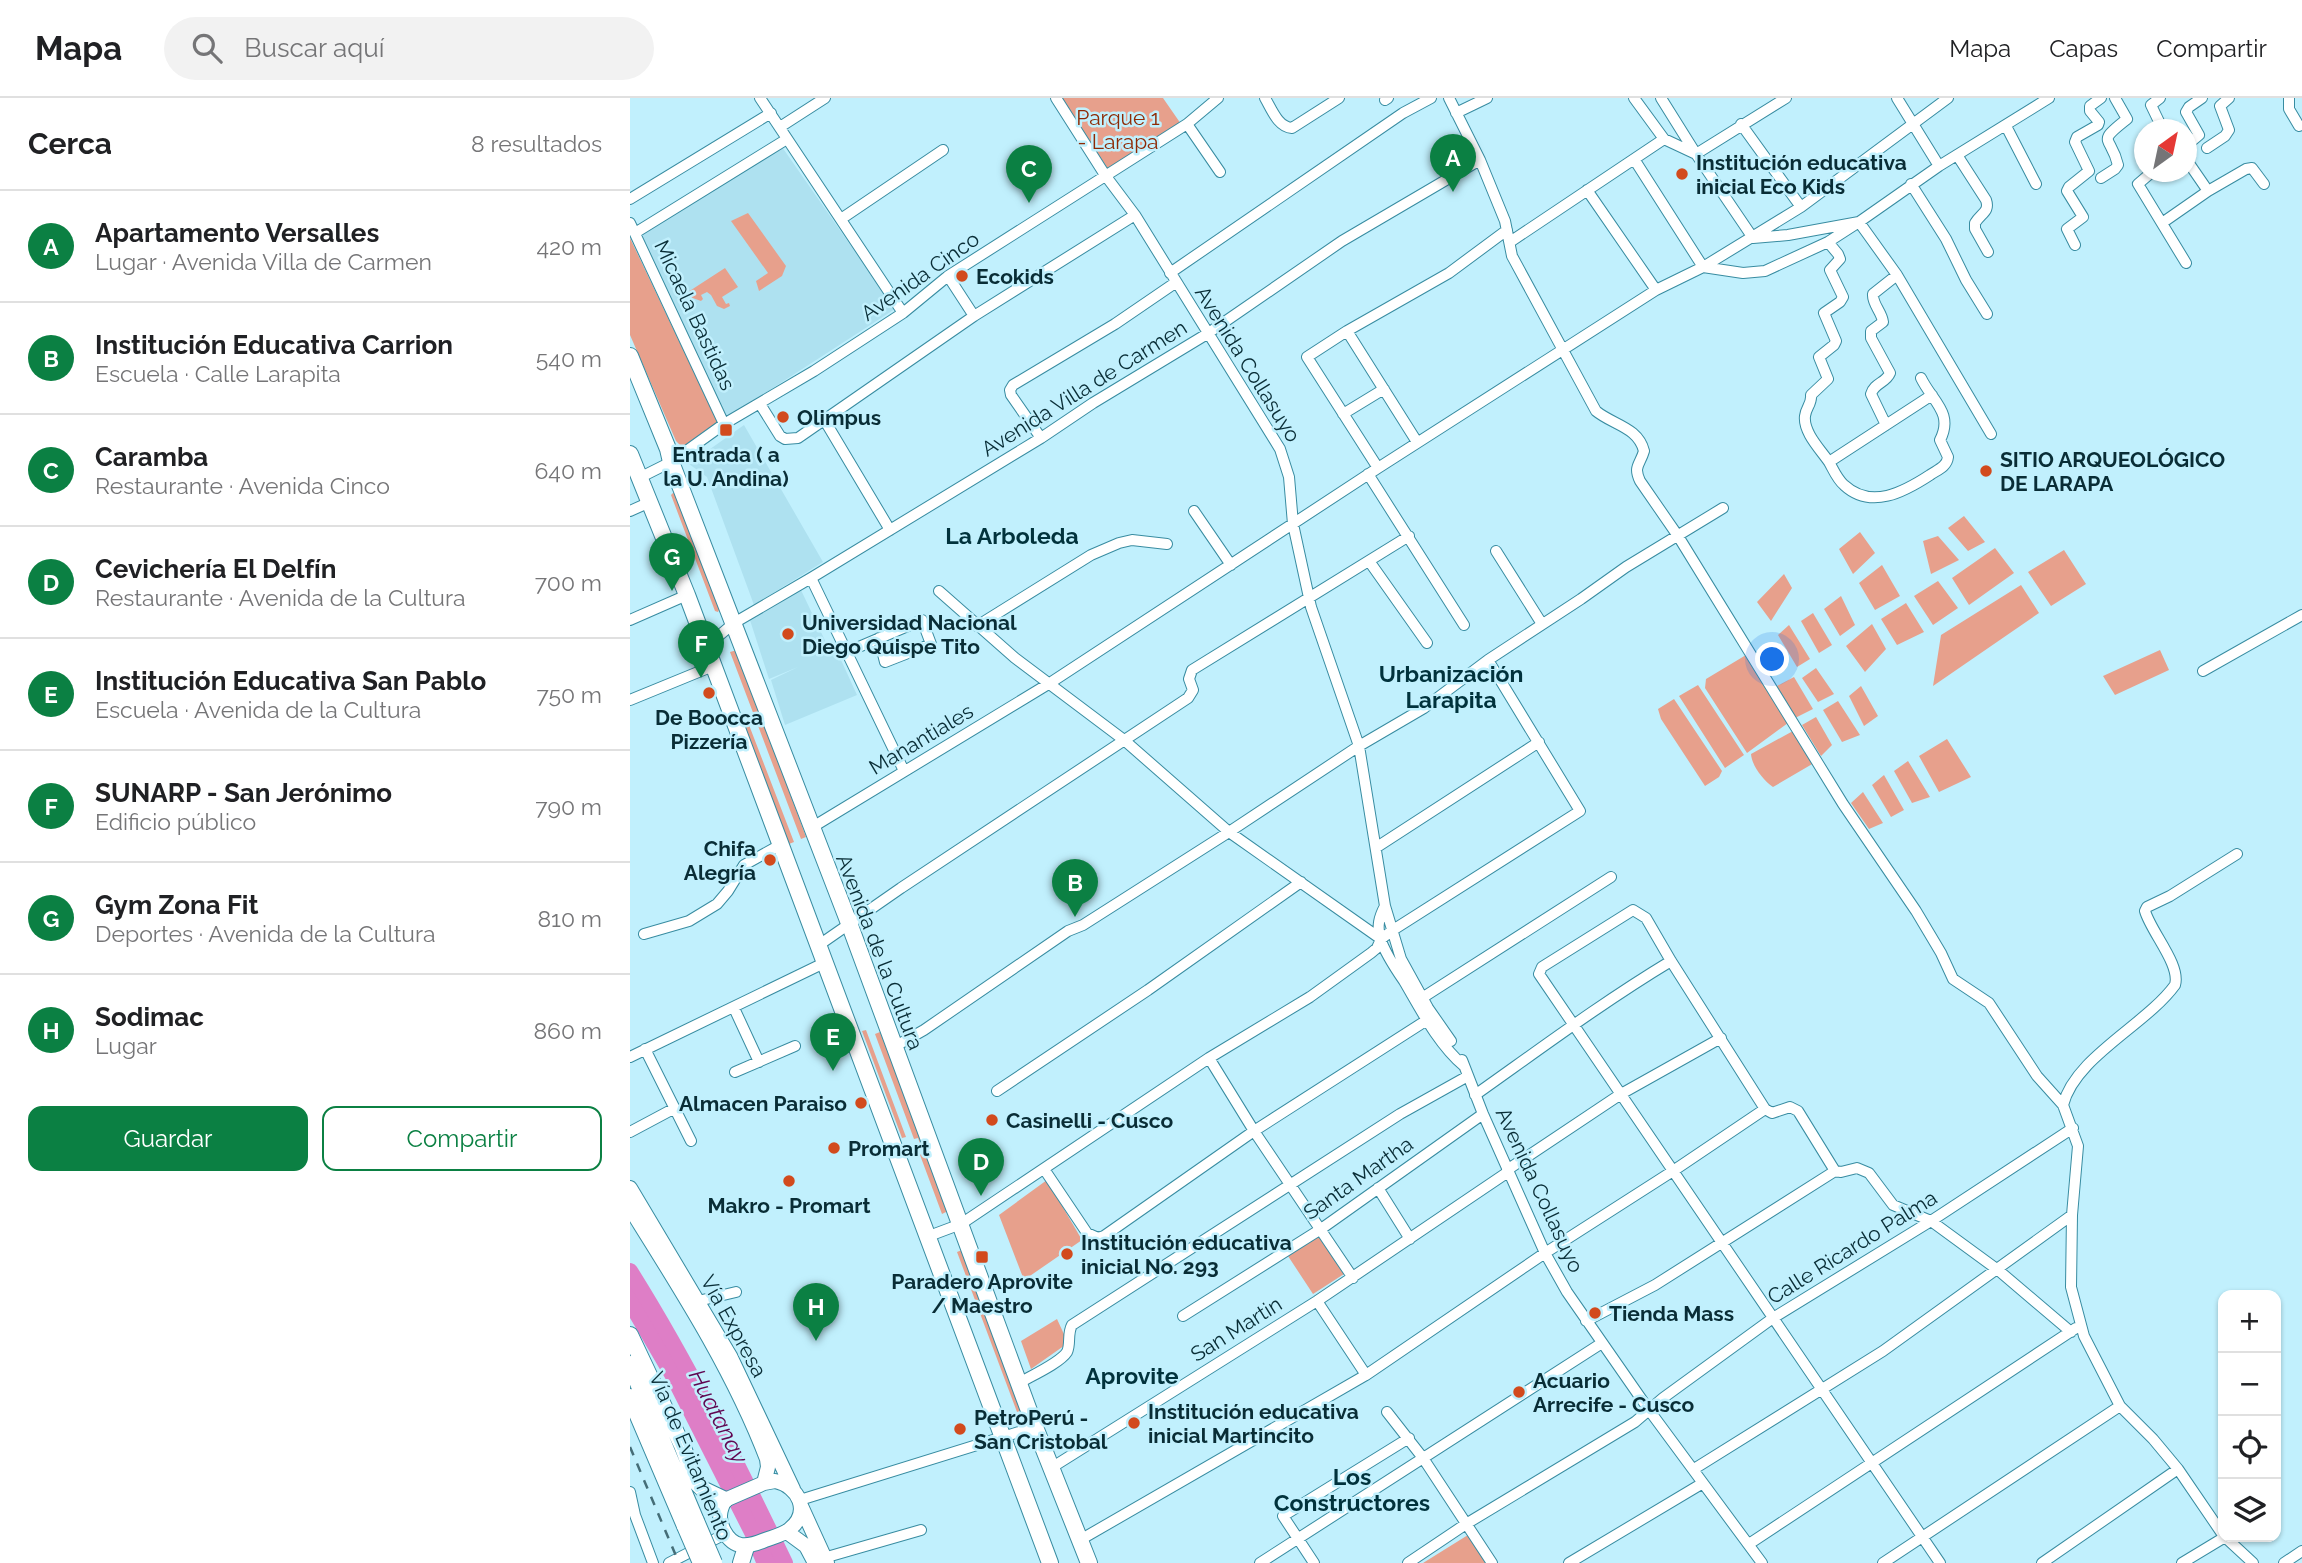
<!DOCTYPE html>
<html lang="es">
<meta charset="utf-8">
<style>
body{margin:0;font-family:Raleway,sans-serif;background:#f2f2f2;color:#202124}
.controls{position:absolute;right:21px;bottom:21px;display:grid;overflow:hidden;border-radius:14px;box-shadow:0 2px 5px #0004}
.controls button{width:63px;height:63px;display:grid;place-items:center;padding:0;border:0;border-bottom:2px solid #e0e0e0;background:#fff;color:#202124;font:35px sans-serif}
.compass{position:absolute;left:1504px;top:21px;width:63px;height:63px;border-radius:50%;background:#fff;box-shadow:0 2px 5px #0004;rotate:33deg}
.you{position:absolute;left:1143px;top:562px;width:24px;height:24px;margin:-18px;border:5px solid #fff;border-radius:50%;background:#1a73e8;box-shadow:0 0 0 10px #1a73e833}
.badge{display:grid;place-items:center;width:46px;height:46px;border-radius:50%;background:#0b8043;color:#fff;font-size:23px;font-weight:700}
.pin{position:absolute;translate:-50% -58px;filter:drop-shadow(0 2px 4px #0008)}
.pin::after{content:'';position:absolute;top:37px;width:24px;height:21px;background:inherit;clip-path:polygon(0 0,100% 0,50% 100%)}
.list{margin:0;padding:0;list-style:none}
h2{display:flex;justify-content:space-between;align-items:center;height:91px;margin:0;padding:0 28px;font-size:30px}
h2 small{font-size:23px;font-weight:400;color:#757577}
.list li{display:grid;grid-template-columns:46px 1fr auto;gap:21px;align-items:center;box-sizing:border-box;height:112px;padding:0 28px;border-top:2px solid #e0e0e0}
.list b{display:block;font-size:26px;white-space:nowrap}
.list p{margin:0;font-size:23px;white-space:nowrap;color:#757577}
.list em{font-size:23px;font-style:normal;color:#757577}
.actions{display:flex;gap:14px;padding:21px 28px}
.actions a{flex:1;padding:16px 0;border:2px solid #0b8043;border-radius:14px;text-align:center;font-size:24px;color:#0b8043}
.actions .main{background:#0b8043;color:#fff}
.icon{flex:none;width:38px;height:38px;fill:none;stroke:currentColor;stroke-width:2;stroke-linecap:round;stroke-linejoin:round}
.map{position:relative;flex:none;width:1672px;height:1465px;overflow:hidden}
header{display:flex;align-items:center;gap:42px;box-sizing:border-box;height:98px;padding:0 35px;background:#fff;border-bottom:2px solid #e0e0e0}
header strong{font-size:33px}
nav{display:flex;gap:38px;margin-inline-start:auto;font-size:24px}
.search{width:490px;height:63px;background:#f2f2f2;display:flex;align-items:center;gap:18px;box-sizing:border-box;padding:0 24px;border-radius:38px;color:#757577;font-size:26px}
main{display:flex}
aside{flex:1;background:#fff}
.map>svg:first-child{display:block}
</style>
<header>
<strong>Mapa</strong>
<div class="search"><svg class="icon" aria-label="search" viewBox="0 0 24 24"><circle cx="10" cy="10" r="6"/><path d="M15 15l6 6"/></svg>Buscar aquí</div>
<nav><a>Mapa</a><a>Capas</a><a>Compartir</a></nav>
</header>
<main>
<aside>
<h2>Cerca<small>8 resultados</small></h2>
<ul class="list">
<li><span class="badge">A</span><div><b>Apartamento Versalles</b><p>Lugar · Avenida Villa de Carmen</p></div><em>420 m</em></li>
<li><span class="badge">B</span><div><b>Institución Educativa Carrion</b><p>Escuela · Calle Larapita</p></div><em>540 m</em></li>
<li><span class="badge">C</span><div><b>Caramba</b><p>Restaurante · Avenida Cinco</p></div><em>640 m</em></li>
<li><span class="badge">D</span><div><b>Cevichería El Delfín</b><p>Restaurante · Avenida de la Cultura</p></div><em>700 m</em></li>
<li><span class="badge">E</span><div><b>Institución Educativa San Pablo</b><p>Escuela · Avenida de la Cultura</p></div><em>750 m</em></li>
<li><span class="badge">F</span><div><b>SUNARP - San Jerónimo</b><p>Edificio público</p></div><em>790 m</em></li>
<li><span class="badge">G</span><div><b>Gym Zona Fit</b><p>Deportes · Avenida de la Cultura</p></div><em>810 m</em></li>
<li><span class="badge">H</span><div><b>Sodimac</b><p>Lugar</p></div><em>860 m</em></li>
</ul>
<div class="actions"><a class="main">Guardar</a><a>Compartir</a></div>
</aside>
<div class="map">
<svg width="1672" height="1465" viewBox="0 0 1672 1465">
<rect width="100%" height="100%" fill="#c1f0fd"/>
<path fill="#aee1f0" d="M 152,49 L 265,211 L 95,321 L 8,137 Z
M 114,327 L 193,464 L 124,507 L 77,379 L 59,366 Z
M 170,490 L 200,553 L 206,551 L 227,597 L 155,627 L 141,582 L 168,569 L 139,581 L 119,519 Z"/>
<path fill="#e7a08c" d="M 431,0 L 533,0 L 551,26 L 478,71 Z
M 118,115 L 156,168 L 152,178 L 129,193 L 126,183 L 138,175 L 101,123 Z
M 0,140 L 88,325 L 52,349 L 46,343 L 0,237 Z
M 95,170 L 108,189 L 92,199 L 96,206 L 99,205 L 100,208 L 94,211 L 87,208 L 81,197 L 77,194 L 71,197 L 73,201 L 71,203 L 60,199 L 58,194 Z
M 43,395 L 46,395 L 90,510 L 88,514 L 85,513 L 41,397 Z
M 1334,418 L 1355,444 L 1338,453 L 1318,430 Z
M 1230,434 L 1245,455 L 1223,476 L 1209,451 Z
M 1308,438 L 1329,462 L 1301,476 L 1293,443 Z
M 1365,450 L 1384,475 L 1339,507 L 1322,480 Z
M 1434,452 L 1456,486 L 1421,508 L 1398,474 Z
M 1252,467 L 1270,498 L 1245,512 L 1229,485 Z
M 1154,476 L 1162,490 L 1141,523 L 1127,504 Z
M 1308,483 L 1328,510 L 1303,527 L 1284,498 Z
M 1391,487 L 1409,515 L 1303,588 L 1311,537 Z
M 1211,498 L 1225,527 L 1210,538 L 1194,511 Z
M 1276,505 L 1294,534 L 1267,547 L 1251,521 Z
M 1183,515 L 1202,547 L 1189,555 L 1171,523 Z
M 1242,526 L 1256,551 L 1235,574 L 1216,548 Z
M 1159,527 L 1180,561 L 1167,569 L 1148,537 Z
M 107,552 L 176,739 L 171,741 L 100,554 Z
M 1530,552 L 1539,572 L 1485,597 L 1473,578 Z
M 1116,557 L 1158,625 L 1117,655 L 1075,590 L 1076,581 Z
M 1186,570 L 1204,596 L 1188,604 L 1172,580 Z
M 1164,579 L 1183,611 L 1165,620 L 1145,589 Z
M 1068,587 L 1114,657 L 1095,670 L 1049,598 Z
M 1231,588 L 1248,618 L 1234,628 L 1219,598 Z
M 1044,601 L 1092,673 L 1089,679 L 1075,688 L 1031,621 L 1028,611 Z
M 1208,603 L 1230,637 L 1212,644 L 1193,612 Z
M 1186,619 L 1202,647 L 1191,658 L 1172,627 Z
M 119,627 L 164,744 L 159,746 L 113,629 Z
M 1163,633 L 1184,665 L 1143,689 C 1133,682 1122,668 1121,656 Z
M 1317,641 L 1341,679 L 1309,694 L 1289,658 Z
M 1278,663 L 1300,699 L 1282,705 L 1264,673 Z
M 1254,677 L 1274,712 L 1261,719 L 1242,687 Z
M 1233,694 L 1253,725 L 1239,731 L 1221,705 Z
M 236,932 L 276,1039 L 272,1040 L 232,933 Z
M 250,934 L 318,1113 L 312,1116 L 290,1057 L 293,1054 L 288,1040 L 284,1041 L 245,936 Z
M 417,1082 L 452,1142 L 394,1182 L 369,1117 Z
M 689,1137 L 714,1176 L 683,1196 L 658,1158 Z
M 332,1152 L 392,1312 L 387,1314 L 327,1154 Z
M 427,1221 L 438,1245 L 401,1271 L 391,1243 Z
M 838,1437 L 856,1465 L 793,1465 Z"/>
<path fill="#de7ec6" d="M 0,1173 C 59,1267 107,1365 155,1465 L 126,1465 L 115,1438 L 35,1280 L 0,1220 Z"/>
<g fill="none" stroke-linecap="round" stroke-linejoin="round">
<path stroke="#de7ec6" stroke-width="16" d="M 0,1173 C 59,1267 107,1365 155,1465"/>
<g stroke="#388ca1" stroke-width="12">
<path id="minor" d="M 130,0 L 273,215
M 426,0 L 475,77 L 505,117 L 650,351 L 659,379 L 663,426 L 681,509 L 729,648 L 755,808 C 749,819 747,828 750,840 C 755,855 765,870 774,883 C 791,912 808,946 834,968
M 635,0 C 642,12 648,29 662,30 L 709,0
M 819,0 L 850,62 L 875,123 L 882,158 L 966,313 C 983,327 1008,329 1014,353 C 1010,367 1003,368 1010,383 L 1048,438 L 1213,706 L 1286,813 L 1311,855 L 1323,881 L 1359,905 L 1407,978 L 1433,1007
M 1004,0 L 1034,41 L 1066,56 L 1156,0
M 1031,0 L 1066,56 L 1123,140 L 1158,137 L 1229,124 L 1309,68 L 1419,0
M 1267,0 L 1309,68
M 1530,0 L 1521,7 L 1533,32
M 1659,0 L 1659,11 L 1669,28
M 755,2 L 758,0
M 826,15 L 857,0
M 557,26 L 590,74
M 1111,26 L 1171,109
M 1376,28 L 1406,86
M 150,29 L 195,0
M 1556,48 L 1569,37 L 1556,14 L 1559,9 L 1572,0
M 1577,50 L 1595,38 L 1599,32 L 1590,8 L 1599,0
M 1514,53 L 1514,54
M 1327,57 L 1356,102 C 1360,114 1351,115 1345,125 L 1345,131 L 1358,154
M 1004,61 L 1073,169 L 1113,175 L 1135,173 L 1198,144 L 1229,124 L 1267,177 L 1361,336
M 1556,61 L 1578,93
M 1522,74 L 1508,86 L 1556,165
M 1471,80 L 1485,71 L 1488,67 C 1481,37 1465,46 1497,21 L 1485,0
M 1281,86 L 1316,141 L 1336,182 L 1357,216
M 957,92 L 1026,192
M 0,101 L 141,15
M 211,121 L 313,52
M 0,125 L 94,326
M 1532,125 L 1578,93 L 1616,71 L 1622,70 L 1634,86
M 5,135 L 157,41
M 880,144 L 1034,41
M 1198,144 L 1208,156 L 1210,161 L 1200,172 L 1213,199 L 1210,204 L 1194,215 L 1206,243 L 1204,247 L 1189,259 L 1198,281 L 1181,297 C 1182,306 1176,309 1175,318 C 1173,334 1190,351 1199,364 L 1302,297
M 1445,147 L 1437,131 L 1453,119 L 1437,93 L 1439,89 L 1459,73 L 1445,44 L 1447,39 L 1468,27 L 1469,24 L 1460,13 L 1460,8 L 1471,0
M 540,175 L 773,15 L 801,0
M 318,178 L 344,218
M 717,233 L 787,344
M 130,306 L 150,338 L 155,341 L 168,340 L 344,218 L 505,117
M 713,316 L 754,291
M 195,323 L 260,432
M 1256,327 L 1241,296 C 1244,285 1256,285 1260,275 L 1241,240 L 1241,233 L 1253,224 C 1252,214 1242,206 1243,196 L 1267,177
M 411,340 L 381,297 L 380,292 L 383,287 L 485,226 L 545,185
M 1199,364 C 1203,371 1207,381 1214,387 C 1241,412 1274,394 1300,377 C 1307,372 1317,369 1318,359 L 1310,342 C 1324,315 1302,303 1291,280
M 748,370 L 677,259 L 717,233 L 819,175 L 877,132
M 738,376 L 834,527
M 9,380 L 41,364 L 94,326 L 184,273 L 273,215 L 318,178 L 557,26 L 588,0
M 0,413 L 20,404
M 564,413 L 601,467
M 866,453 L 912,526
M 739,463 L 797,545
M 181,480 L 274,673
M 309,493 L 385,560 L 494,642 L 599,734 L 751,841
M 0,522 L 57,497
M 347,528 L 461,457 L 489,445 L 502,442 L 537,446
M 74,542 L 91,536 L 104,525 L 181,480 L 411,340 L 463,305 L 577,236 L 712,143 L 850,62
M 217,554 L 292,522 L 301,546 L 255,564 L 249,540
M 1573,573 L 1672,517
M 0,602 L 83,568
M 181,730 L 420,585 L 748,370 L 1026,192 L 1073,169 L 1171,109 L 1318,0
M 747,749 L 909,644
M 755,808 L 771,861 L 798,910 L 821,943
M 14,836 L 59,823 L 87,806 L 98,793 L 114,767 L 150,747
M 189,847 L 271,790 L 558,600 L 563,592 L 559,581 L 562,572 L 779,438
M 792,900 L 981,779
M 104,910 L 129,964
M 264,949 L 294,932 L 438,833 L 453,827 L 599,734 L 729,648 L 794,610 L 858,562 L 951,501 L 996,469 L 1093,410
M 15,951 L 61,1043
M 0,959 L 194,865
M 579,960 L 624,1033 L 723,1180
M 832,962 L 853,1016 L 915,1155 L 937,1194 L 1019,1312 L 1132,1465
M 105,974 L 165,948
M 367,993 L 518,892 L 671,784
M 845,997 C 910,951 973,904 1041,863
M 0,1034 L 45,1010
M 414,1071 L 457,1135 L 468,1140 L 474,1138 L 624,1033 L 797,922
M 877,1072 L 991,996 L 1091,940
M 748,1090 L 780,1141
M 299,1138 L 331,1126 L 579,960 L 680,899 L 741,855 L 747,850 L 751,841 L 763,832 L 950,713 L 858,562
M 68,1203 L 106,1194
M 687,1203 L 736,1277
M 553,1218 L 691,1131 L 853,1016
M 956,1223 L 1025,1187 L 1205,1073
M 389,1285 C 401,1278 430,1265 437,1254 C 441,1246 437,1236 442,1227 L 770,1016 L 838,978
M 757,1314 L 793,1360 L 862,1465
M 421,1370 L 687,1203 L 878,1074
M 1064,1371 L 1253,1253 L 1442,1117
M 0,1394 L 5,1417 L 23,1465
M 170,1402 L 405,1329
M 1593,1437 L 1548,1371 L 1523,1341 L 1490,1308 L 1454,1238 L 1441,1189 L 1442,1117 L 1448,1048 L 1433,1007 C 1445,959 1516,927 1545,887 C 1551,867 1521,834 1515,813 L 1517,809 L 1540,798 L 1607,756
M 1595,1439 L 1623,1465
M 450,1442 L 736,1277 L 915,1155 L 1043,1073 L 1135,1011
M 1119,1446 L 1446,1230
M 190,1461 L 291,1432
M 39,1465 L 95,1436
M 630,1465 L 972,1245
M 684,1465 L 653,1418 L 779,1340
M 778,1465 L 836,1426 L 1005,1324 L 1033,1300 L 1143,1220 L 1301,1123 L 1443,1030
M 939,1465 L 1073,1385
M 1253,1465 L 1490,1308
M 1310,1465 L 909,876 L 912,869 L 1003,812 L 1016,820 L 1041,863 L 1135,1011 L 1142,1015 L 1160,1009 L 1168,1013 L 1205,1073 L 1211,1074 L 1227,1070 L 1239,1075 L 1263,1107 L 1301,1123 L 1368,1172 L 1441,1234
M 1412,1465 L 1548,1371
M 1552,1465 L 1595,1439
M 1654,1465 L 1672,1453"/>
</g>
<g stroke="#388ca1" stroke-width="16">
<path id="major" d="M 0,1090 L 100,1258 L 163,1391
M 0,1110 C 50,1190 103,1272 137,1361 L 138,1369 L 134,1385
M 145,1383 C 169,1388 181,1414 160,1431 C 153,1437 143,1439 135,1442 C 118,1449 104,1452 94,1433 C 88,1422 89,1413 95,1402 L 134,1385 Z
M 171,1408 L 197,1465
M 157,1434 L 176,1448 L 185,1465"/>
</g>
<g stroke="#388ca1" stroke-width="18">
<path id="highway" d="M 0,258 L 38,351 L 41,364 L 219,825 L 405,1329 L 459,1465
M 0,356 L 57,497 L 420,1465
M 0,1237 L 52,1347 L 66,1384 L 74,1392 L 95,1402
M 0,1266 L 66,1423
M 0,1299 L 55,1428
M 111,1465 L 116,1449"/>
</g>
<use href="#minor" stroke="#fff" stroke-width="10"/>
<use href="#major" stroke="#fff" stroke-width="14"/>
<use href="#highway" stroke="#fff" stroke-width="16"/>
<path stroke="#456d77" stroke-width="2.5" stroke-dasharray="9 9" stroke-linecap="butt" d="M 0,1349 L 49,1465"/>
<g stroke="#388ca1" stroke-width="18" stroke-linecap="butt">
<path id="highway-bridge" d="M 66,1423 L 84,1465
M 55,1428 L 71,1465"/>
</g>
<use href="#highway-bridge" stroke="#fff" stroke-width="16"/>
</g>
<g fill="#d24a1d" stroke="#c1f0fd" stroke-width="2.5">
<circle cx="1052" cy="76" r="7"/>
<circle cx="332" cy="178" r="7"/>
<circle cx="153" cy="319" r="7"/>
<rect x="89" y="325" width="14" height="14" rx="3.5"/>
<circle cx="1356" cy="373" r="7"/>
<circle cx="158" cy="536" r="7"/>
<circle cx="79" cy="595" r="7"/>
<circle cx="140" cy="762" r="7"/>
<circle cx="231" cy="1005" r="7"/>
<circle cx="362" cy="1022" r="7"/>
<circle cx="204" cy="1050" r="7"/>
<circle cx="159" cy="1083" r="7"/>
<circle cx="437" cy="1156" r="7"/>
<rect x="345" y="1152" width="14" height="14" rx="3.5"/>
<circle cx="965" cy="1215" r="7"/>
<circle cx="889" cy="1294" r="7"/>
<circle cx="504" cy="1325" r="7"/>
<circle cx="330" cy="1331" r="7"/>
</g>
<g text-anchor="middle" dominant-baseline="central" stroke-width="5" stroke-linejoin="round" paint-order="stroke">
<g font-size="21" fill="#8e2904" stroke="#c1f0fd">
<text x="488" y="19">Parque 1<tspan x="488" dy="24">- Larapa</tspan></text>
</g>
<g font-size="21" font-weight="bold" fill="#092d36" stroke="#c1f0fd" text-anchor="start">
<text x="1066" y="64">Institución educativa<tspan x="1066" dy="24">inicial Eco Kids</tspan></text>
<text x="346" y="178">Ecokids</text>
<text x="167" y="319">Olimpus</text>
<text x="96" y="356" text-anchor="middle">Entrada ( a<tspan x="96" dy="24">la U. Andina)</tspan></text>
<text x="1370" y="361">SITIO ARQUEOLÓGICO<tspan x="1370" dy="24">DE LARAPA</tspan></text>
<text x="172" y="524">Universidad Nacional<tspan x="172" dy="24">Diego Quispe Tito</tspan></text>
<text x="79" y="619" text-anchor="middle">De Boocca<tspan x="79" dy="24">Pizzería</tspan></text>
<text x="126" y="750" text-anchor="end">Chifa<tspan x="126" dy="24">Alegría</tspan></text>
<text x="217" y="1005" text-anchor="end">Almacen Paraiso</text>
<text x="376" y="1022">Casinelli - Cusco</text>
<text x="218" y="1050">Promart</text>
<text x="159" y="1107" text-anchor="middle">Makro - Promart</text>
<text x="451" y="1144">Institución educativa<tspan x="451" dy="24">inicial No. 293</tspan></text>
<text x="352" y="1183" text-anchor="middle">Paradero Aprovite<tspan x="352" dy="24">/ Maestro</tspan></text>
<text x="979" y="1215">Tienda Mass</text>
<text x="903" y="1282">Acuario<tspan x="903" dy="24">Arrecife - Cusco</tspan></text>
<text x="518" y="1313">Institución educativa<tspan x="518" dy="24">inicial Martincito</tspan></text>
<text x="344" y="1319">PetroPerú -<tspan x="344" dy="24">San Cristobal</tspan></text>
</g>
<g font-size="21" fill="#092d36" stroke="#c1f0fd">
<text transform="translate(290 178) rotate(-35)">Avenida Cinco</text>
<text transform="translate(65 217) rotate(65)">Micaela Bastidas</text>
<text transform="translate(618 266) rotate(58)">Avenida Collasuyo</text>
<text transform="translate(454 290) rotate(-32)">Avenida Villa de Carmen</text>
<text transform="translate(291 641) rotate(-31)">Manantiales</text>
<text transform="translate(250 854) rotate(69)">Avenida de la Cultura</text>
<text transform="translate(728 1080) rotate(-35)">Santa Martha</text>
<text transform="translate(910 1092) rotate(65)">Avenida Collasuyo</text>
<text transform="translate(1222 1149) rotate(-32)">Calle Ricardo Palma</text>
<text transform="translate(104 1228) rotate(61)">Vía Expresa</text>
<text transform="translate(606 1231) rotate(-32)">San Martin</text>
<text transform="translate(61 1358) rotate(67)">Vía de Evitamiento</text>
</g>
<g font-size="23" font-weight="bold" fill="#01323c" stroke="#c1f0fd">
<text x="382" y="437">La Arboleda</text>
<text x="821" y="575">Urbanización<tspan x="821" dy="26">Larapita</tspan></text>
<text x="502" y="1277">Aprovite</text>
<text x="722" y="1378">Los<tspan x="722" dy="26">Constructores</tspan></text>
</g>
<g font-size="23" font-style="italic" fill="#600651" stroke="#c1f0fd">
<text transform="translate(89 1318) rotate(63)">Huatanay</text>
</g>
</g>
</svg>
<div class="controls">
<button>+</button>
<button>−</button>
<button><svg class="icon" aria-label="locate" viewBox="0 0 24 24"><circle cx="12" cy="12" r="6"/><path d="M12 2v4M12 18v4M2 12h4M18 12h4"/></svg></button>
<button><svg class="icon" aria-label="layers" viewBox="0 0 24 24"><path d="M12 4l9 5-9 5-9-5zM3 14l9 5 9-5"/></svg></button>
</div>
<svg class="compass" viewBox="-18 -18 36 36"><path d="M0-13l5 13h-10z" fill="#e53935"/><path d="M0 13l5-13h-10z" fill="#757577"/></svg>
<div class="you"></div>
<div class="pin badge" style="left:823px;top:94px">A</div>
<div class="pin badge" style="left:445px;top:819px">B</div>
<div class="pin badge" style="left:399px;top:105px">C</div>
<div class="pin badge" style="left:351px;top:1098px">D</div>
<div class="pin badge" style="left:203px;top:973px">E</div>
<div class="pin badge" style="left:71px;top:580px">F</div>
<div class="pin badge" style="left:42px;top:493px">G</div>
<div class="pin badge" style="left:186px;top:1243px">H</div>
</div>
</main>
